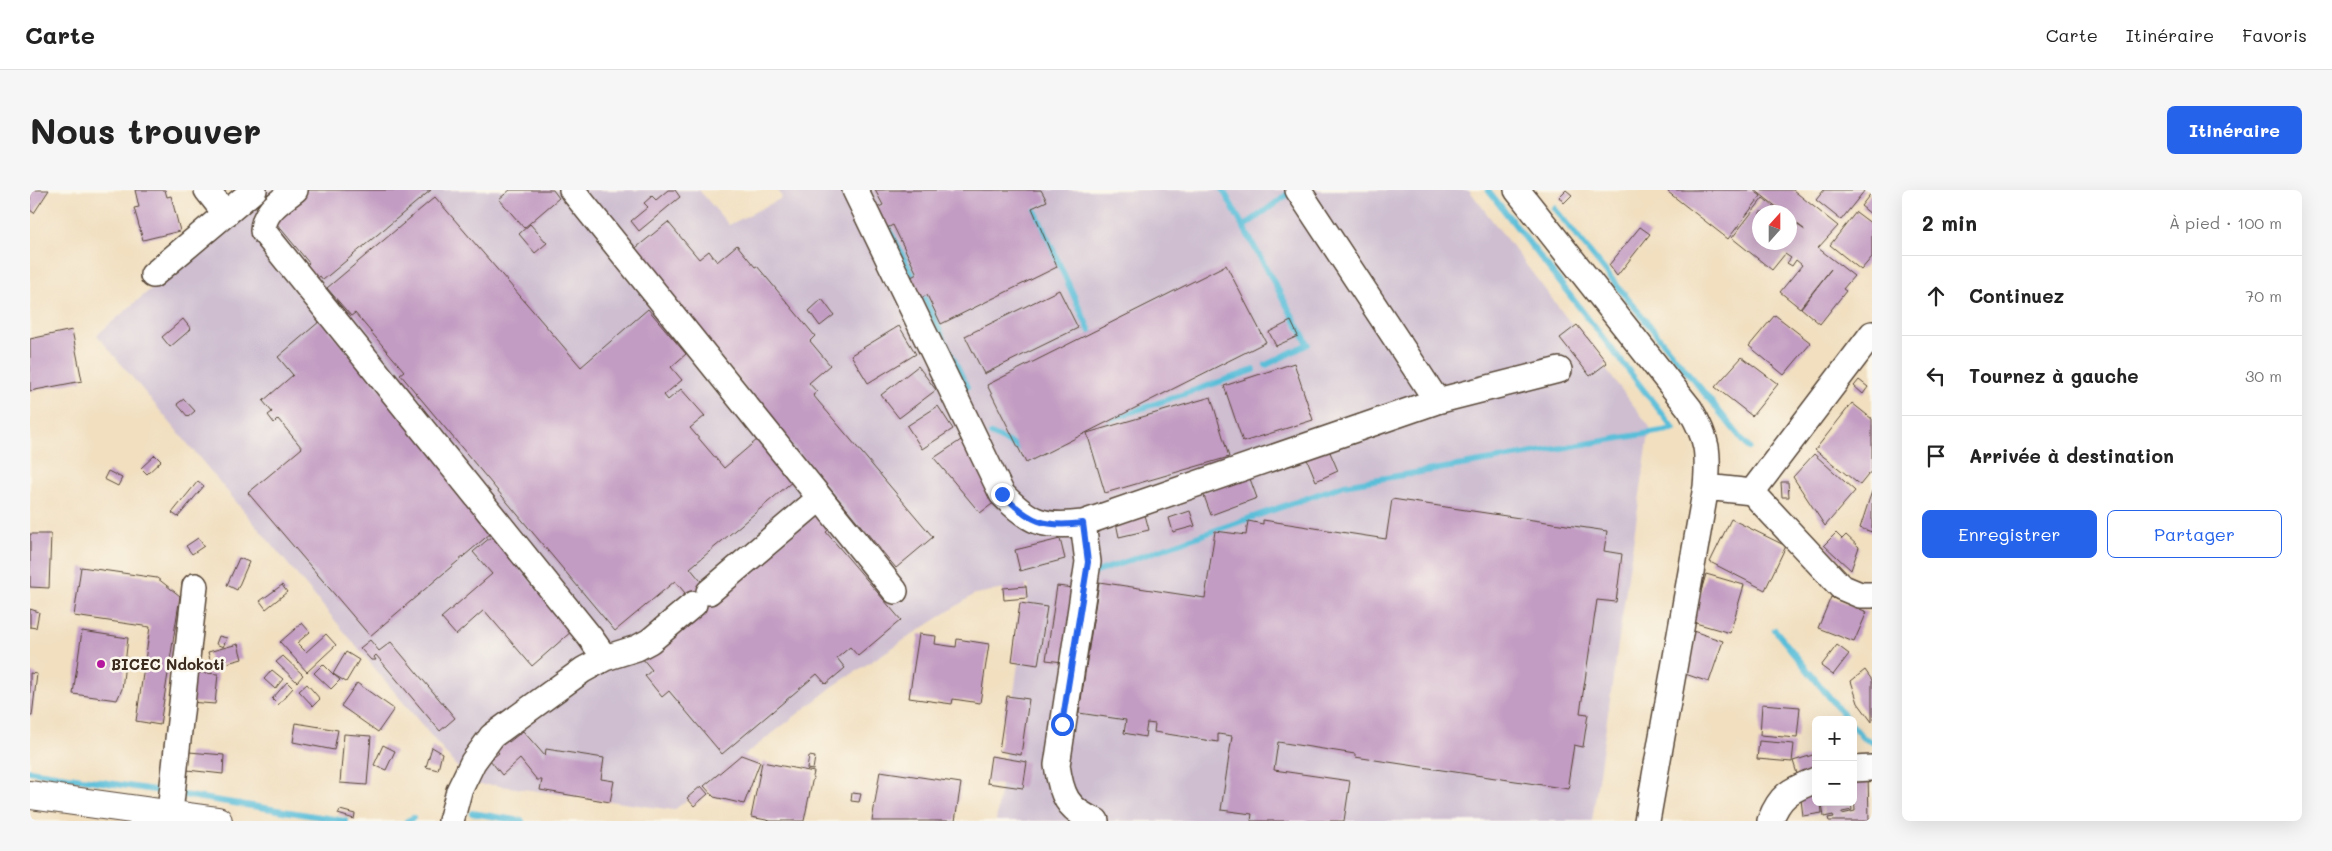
<!DOCTYPE html>
<html lang="fr">
<meta charset="utf-8">
<style>
body{margin:0;font-family:Mali,sans-serif;background:#f6f6f6;color:#222}
.controls{position:absolute;right:15px;bottom:15px;display:grid;overflow:hidden;border-radius:8px;box-shadow:0 5px 20px #0002}
.controls button{width:45px;height:45px;display:grid;place-items:center;padding:0;border:0;border-bottom:1px solid #e0e0e0;background:#fff;color:#222;font:25px sans-serif}
.compass{position:absolute;left:1722px;top:15px;width:45px;height:45px;border-radius:50%;background:#fff;box-shadow:0 5px 20px #0002;rotate:21deg}
.stop{position:absolute;width:15px;height:15px;margin:-11px;border:4px solid #2563eb;border-radius:50%;background:#fff}
.stop.end{background:#2563eb;border-color:#fff;box-shadow:0 1px 5px #0008}
.list{margin:0;padding:0;list-style:none}
h2{display:flex;justify-content:space-between;align-items:center;height:65px;margin:0;padding:0 20px;font-size:21px}
h2 small{font-size:16px;font-weight:400;color:#767676}
.list li{display:grid;grid-template-columns:32px 1fr auto;gap:15px;align-items:center;box-sizing:border-box;height:80px;padding:0 20px;border-top:1px solid #e0e0e0}
.list b{display:block;font-size:19px;white-space:nowrap}
.list em{font-size:16px;font-style:normal;color:#767676}
.actions{display:flex;gap:10px;padding:15px 20px}
.actions a{flex:1;padding:11px 0;border:1px solid #2563eb;border-radius:8px;text-align:center;font-size:18px;color:#2563eb}
.actions .main{background:#2563eb;color:#fff}
.icon{flex:none;width:28px;height:28px;fill:none;stroke:currentColor;stroke-width:2;stroke-linecap:round;stroke-linejoin:round}
.map{position:relative;flex:none;width:1842px;height:631px;overflow:hidden;border-radius:8px}
header{display:flex;align-items:center;gap:30px;box-sizing:border-box;height:70px;padding:0 25px;background:#fff;border-bottom:1px solid #e0e0e0}
header strong{font-size:24px}
nav{display:flex;gap:28px;margin-inline-start:auto;font-size:18px}
.intro{display:flex;align-items:center;justify-content:space-between;box-sizing:border-box;height:120px;padding:0 30px}
h1{margin:0;font-size:35px}
.button{padding:12px 22px;border-radius:8px;background:#2563eb;color:#fff;font-size:18px;font-weight:700}
main{display:flex;gap:30px;padding:0 30px}
aside{flex:1;background:#fff;border-radius:8px;box-shadow:0 5px 20px #0002}
.map>svg:first-child{display:block}
</style>
<header>
<strong>Carte</strong>
<nav><a>Carte</a><a>Itinéraire</a><a>Favoris</a></nav>
</header>
<div class="intro"><h1>Nous trouver</h1><a class="button">Itinéraire</a></div>
<main>
<div class="map">
<svg width="1842" height="631" viewBox="0 0 1842 631">
<rect width="100%" height="100%" fill="#fbf7ec"/>
<filter id="ink" filterUnits="userSpaceOnUse"><feTurbulence type="fractalNoise" baseFrequency=".02" numOctaves="2"/><feDisplacementMap in="SourceGraphic" scale="10" xChannelSelector="R" yChannelSelector="G"/><feConvolveMatrix kernelMatrix="1 2 1 2 8 2 1 2 1" color-interpolation-filters="sRGB"/></filter>
<filter id="wash" filterUnits="userSpaceOnUse"><feTurbulence type="fractalNoise" baseFrequency=".0096" numOctaves="4" result="noise"/><feDisplacementMap in="SourceGraphic" scale="20" xChannelSelector="R" yChannelSelector="G"/><feGaussianBlur stdDeviation="1.12" result="paint"/><feColorMatrix in="noise" values="0 0 0 0 0 0 0 0 0 0 0 0 0 0 0 0 0 1.4 0 .05"/><feComposite in="paint" operator="in"/></filter>
<g filter="url(#wash)">
<rect width="100%" height="100%" fill="#f1dfc0"/>
<path fill="#cebed0" d="M 237,0 L 669,0 L 699,35 L 752,8 L 748,0 L 1439,0 L 1620,237 L 1562,631 L 966,631 L 999,395 L 945,404 L 805,495 L 644,620 L 464,595 L 442,595 L 67,145 Z"/>
<g fill="none" stroke-linecap="round" stroke-linejoin="round">
<path stroke="#5abed9" stroke-width="6" d="M 1193,0 L 1278,154 L 1236,175
M 1524,18 L 1719,258
M 1005,21 L 1064,150
M 1213,37 L 1262,1
M 859,39 L 882,84
M 894,108 L 937,197
M 1078,230 L 1224,180
M 961,244 L 990,258
M 1061,384 L 1314,295 L 1644,239 L 1458,0
M 1745,440 L 1818,530
M 1823,536 L 1832,547 L 1842,552
M 0,581 L 137,602
M 147,604 L 316,631
M 442,623 L 492,631
M 377,631 L 383,628"/>
</g>
<g id="blocks">
<path fill="#c39cc3" d="M 0,0 L 19,0 L 4,23 L 0,20 Z
M 105,0 L 135,0 L 137,7 L 141,6 L 150,41 L 113,50 L 104,18 L 109,17 Z
M 275,0 L 401,0 L 293,90 L 290,86 L 284,91 L 273,78 L 279,73 L 242,28 Z
M 480,0 L 523,0 L 529,8 L 494,38 L 469,9 Z
M 638,0 L 645,0 L 650,7 L 609,41 L 601,31 L 618,17 L 614,13 L 622,6 L 626,10 Z
M 845,0 L 1011,0 L 1017,11 L 1002,18 L 1027,77 L 911,134 L 897,105 L 891,108 L 881,87 L 887,84 L 863,35 L 857,38 L 847,18 L 853,15 Z
M 1536,0 L 1542,5 L 1534,13 L 1529,7 Z
M 1640,0 L 1723,0 L 1731,6 L 1698,49 L 1638,2 Z
M 1725,0 L 1763,0 L 1808,36 L 1788,58 L 1824,86 L 1813,99 L 1816,101 L 1790,134 L 1771,118 L 1801,79 L 1770,118 L 1750,102 L 1772,75 L 1766,70 L 1762,76 L 1757,73 L 1761,68 L 1755,64 L 1742,80 L 1702,48 L 1733,8 L 1751,22 L 1730,22 L 1730,52 L 1760,52 L 1760,30 L 1775,40 L 1760,28 L 1760,22 L 1753,22 Z
M 1794,0 L 1835,0 L 1811,30 L 1786,10 Z
M 1842,2 L 1842,25 L 1831,16 Z
M 405,7 L 551,177 L 618,119 L 656,164 L 641,177 L 652,190 L 634,205 L 638,210 L 651,199 L 675,226 L 660,238 L 694,278 L 728,249 L 763,291 L 660,378 L 685,408 L 791,322 L 802,337 L 796,342 L 871,430 L 828,466 L 820,457 L 807,468 L 815,478 L 796,494 L 787,484 L 692,564 L 639,501 L 632,507 L 615,486 L 622,480 L 612,468 L 670,421 L 645,391 L 585,441 L 370,184 L 374,181 L 325,123 L 321,126 L 297,98 Z
M 1826,22 L 1842,34 L 1842,67 L 1831,80 L 1800,55 Z
M 638,32 L 669,69 L 679,61 L 687,72 L 707,55 L 725,77 L 727,76 L 785,146 L 780,151 L 800,175 L 779,193 L 787,202 L 783,205 L 903,347 L 866,378 L 602,61 Z
M 500,34 L 517,53 L 505,63 L 489,44 Z
M 1610,37 L 1620,44 L 1587,86 L 1579,75 Z
M 1196,75 L 1236,152 L 996,273 L 957,195 Z
M 1029,100 L 1048,138 L 954,184 L 935,146 Z
M 792,109 L 804,125 L 790,136 L 779,121 Z
M 1745,125 L 1781,153 L 1754,185 L 1719,156 Z
M 153,129 L 161,139 L 140,157 L 132,147 Z
M 290,131 L 468,337 L 340,446 L 218,303 L 272,258 L 248,229 L 244,233 L 238,225 L 242,222 L 233,211 L 263,185 L 248,167 Z
M 1261,131 L 1268,146 L 1246,156 L 1239,142 Z
M 1547,135 L 1577,173 L 1560,186 L 1530,148 Z
M 869,136 L 886,164 L 838,193 L 821,165 Z
M 42,140 L 52,191 L 0,201 L 0,149 Z
M 1712,167 L 1748,194 L 1722,226 L 1685,197 Z
M 1264,173 L 1283,230 L 1213,252 L 1194,196 Z
M 888,176 L 906,200 L 869,228 L 851,205 Z
M 1829,190 L 1838,197 L 1833,204 L 1824,196 Z
M 1181,207 L 1199,267 L 1075,303 L 1057,243 Z
M 154,209 L 165,221 L 158,227 L 147,214 Z
M 1822,213 L 1842,229 L 1842,280 L 1830,295 L 1785,260 Z
M 908,216 L 923,239 L 892,259 L 877,236 Z
M 931,250 L 965,312 L 950,323 L 904,268 Z
M 1296,253 L 1308,281 L 1286,291 L 1274,262 Z
M 1784,264 L 1825,301 L 1795,336 L 1763,287 Z
M 125,265 L 131,271 L 117,284 L 111,278 Z
M 78,281 L 92,288 L 88,296 L 74,289 Z
M 1219,286 L 1227,308 L 1181,325 L 1173,303 Z
M 168,291 L 174,296 L 148,327 L 142,323 Z
M 1751,292 L 1758,292 L 1759,307 L 1752,307 Z
M 1842,301 L 1842,342 L 1830,338 Z
M 1362,309 L 1577,341 L 1574,361 L 1592,364 L 1586,412 L 1567,410 L 1550,523 L 1558,524 L 1553,557 L 1544,555 L 1538,593 L 1540,594 L 1539,599 L 1325,567 L 1325,564 L 1248,552 L 1244,580 L 1320,591 L 1314,631 L 1221,631 L 1222,624 L 1191,620 L 1202,546 L 1188,544 L 1188,552 L 1124,542 L 1125,534 L 1117,533 L 1115,547 L 1094,543 L 1096,530 L 1049,523 L 1069,392 L 1175,408 L 1185,341 L 1216,345 L 1218,331 L 1233,334 L 1233,330 L 1356,349 Z
M 1114,321 L 1119,340 L 1089,347 L 1085,328 Z
M 1160,321 L 1165,336 L 1143,342 L 1139,328 Z
M 1701,329 L 1756,356 L 1735,400 L 1680,372 Z
M 1806,343 L 1812,349 L 1816,345 L 1829,357 L 1821,380 L 1794,355 Z
M 0,344 L 21,344 L 19,398 L 0,397 Z
M 462,346 L 542,441 L 502,476 L 454,420 L 426,445 L 411,428 L 462,384 L 443,362 Z
M 168,348 L 174,356 L 162,364 L 156,356 Z
M 1030,349 L 1035,369 L 990,381 L 985,360 Z
M 209,368 L 219,372 L 207,400 L 197,395 Z
M 51,377 L 127,388 L 150,406 L 130,535 L 106,531 L 120,437 L 44,426 Z
M 1676,384 L 1714,395 L 1700,443 L 1662,432 Z
M 252,395 L 257,402 L 236,419 L 230,411 Z
M 996,396 L 997,408 L 974,410 L 973,398 Z
M 1027,396 L 1044,398 L 1033,472 L 1016,470 Z
M 1801,407 L 1837,422 L 1824,452 L 1788,438 Z
M 990,413 L 1017,417 L 1008,475 L 982,471 Z
M 0,419 L 9,422 L 6,438 L 0,437 Z
M 272,433 L 280,442 L 267,453 L 276,462 L 296,444 L 306,455 L 277,482 L 250,452 Z
M 52,441 L 98,448 L 92,499 L 87,510 L 43,504 Z
M 1663,441 L 1693,451 L 1679,492 L 1649,482 Z
M 889,444 L 906,446 L 905,454 L 926,457 L 927,449 L 959,454 L 950,513 L 923,509 L 922,514 L 879,508 Z
M 189,446 L 197,448 L 193,457 L 186,454 Z
M 340,450 L 349,461 L 361,452 L 425,528 L 410,541 L 346,465 L 344,467 L 346,470 L 341,470 L 330,458 Z
M 208,454 L 212,469 L 182,477 L 178,462 Z
M 1807,455 L 1819,464 L 1803,485 L 1791,476 Z
M 316,462 L 329,470 L 316,492 L 303,484 L 310,490 L 301,499 L 284,483 L 293,474 L 303,484 Z
M 253,466 L 273,485 L 267,492 L 246,472 Z
M 242,480 L 253,489 L 245,499 L 234,489 Z
M 1835,480 L 1842,490 L 1842,532 L 1828,513 L 1821,491 Z
M 162,482 L 188,484 L 185,514 L 159,512 Z
M 0,483 L 7,484 L 2,526 L 0,526 Z
M 257,492 L 263,498 L 248,515 L 242,509 Z
M 327,493 L 364,519 L 348,542 L 311,516 Z
M 277,494 L 290,509 L 283,516 L 269,501 Z
M 977,506 L 999,509 L 991,565 L 969,561 Z
M 1732,514 L 1770,517 L 1767,548 L 1730,545 Z
M 266,533 L 308,540 L 304,560 L 263,552 Z
M 493,541 L 515,566 L 516,559 L 574,568 L 571,589 L 584,591 L 580,612 L 510,600 L 512,590 L 507,590 L 490,569 L 472,585 L 460,570 L 469,563 L 465,558 L 477,549 L 479,552 Z
M 314,544 L 341,546 L 337,595 L 310,593 Z
M 1729,551 L 1764,554 L 1762,572 L 1727,569 Z
M 353,555 L 365,561 L 356,580 L 344,575 Z
M 402,557 L 412,563 L 408,580 L 396,577 Z
M 159,562 L 194,565 L 193,584 L 157,580 Z
M 1786,564 L 1786,585 L 1769,590 L 1763,571 Z
M 711,565 L 730,572 L 714,614 L 684,607 L 674,596 Z
M 779,566 L 785,567 L 783,580 L 777,579 Z
M 961,566 L 997,572 L 993,598 L 957,593 Z
M 732,572 L 784,582 L 774,631 L 741,631 L 721,627 Z
M 850,581 L 931,593 L 925,631 L 842,631 Z
M 1838,583 L 1839,631 L 1799,631 L 1798,628 L 1804,627 L 1803,625 L 1794,627 L 1792,612 L 1821,612 L 1822,620 L 1812,622 L 1812,624 L 1825,621 L 1823,586 Z
M 671,596 L 678,604 L 664,616 L 657,608 Z
M 1786,599 L 1786,612 L 1791,612 L 1792,623 L 1773,626 L 1770,601 Z
M 822,603 L 831,604 L 829,612 L 821,611 Z
M 310,620 L 325,624 L 324,629 L 308,624 Z"/>
</g>
</g>
<g filter="url(#ink)">
<use href="#blocks" fill-opacity="0" stroke="#564536" stroke-width="1"/>
<g fill="none" stroke-linecap="round" stroke-linejoin="round">
<g stroke="#564536" stroke-width="28">
<path id="minor" d="M 177,0 L 196,24
M 265,0 C 251,11 233,21 233,41 L 560,447 L 575,468
M 542,0 L 865,401
M 825,0 L 972,304 C 1000,333 1014,338 1053,333 L 1407,211 L 1529,180
M 1268,0 L 1407,211
M 1487,0 L 1660,219 C 1678,250 1679,262 1676,297 L 1617,631
M 123,85 L 224,0
M 1676,297 L 1722,302 L 1842,144
M 1722,302 L 1811,397 L 1830,405 L 1842,405
M 1053,333 L 1058,372 L 1027,575 C 1031,604 1037,620 1066,631
M 679,402 L 790,308
M 1823,579 L 1842,578
M 139,631 L 165,396
M 421,631 L 429,601 L 443,572 L 462,546 L 553,480 L 575,468 L 607,458 L 620,451 L 664,414
M 1740,631 C 1750,605 1760,600 1786,590"/>
</g>
<g stroke="#564536" stroke-width="30">
<path id="major" d="M 0,605 L 188,631"/>
</g>
<use href="#minor" stroke="#fff" stroke-width="25"/>
<use href="#major" stroke="#fff" stroke-width="28"/>
</g>
</g>
<g fill="none" stroke-linecap="round" stroke-linejoin="round" filter="url(#ink)">
<path stroke="#2563eb" stroke-width="6" d="M 972,304 C 1000,332 1014,338 1053,333 L 1058,372 L 1032,534"/>
</g>
<circle fill="#b5179e" stroke="#fbf7ec" stroke-width="2" cx="71" cy="474" r="5"/>
<g text-anchor="middle" dominant-baseline="central" stroke-width="5" stroke-linejoin="round" paint-order="stroke">
<g font-size="15" font-weight="bold" fill="#3b2a1e" stroke="#fbf7ec" text-anchor="start">
<text x="81" y="474">BICEC Ndokoti</text>
</g>
</g>
</svg>
<div class="controls">
<button>+</button>
<button>−</button>
</div>
<svg class="compass" viewBox="-18 -18 36 36"><path d="M0-13l5 13h-10z" fill="#e53935"/><path d="M0 13l5-13h-10z" fill="#767676"/></svg>
<div class="stop" style="left:1032px;top:534px"></div>
<div class="stop end" style="left:972px;top:304px"></div>
</div>
<aside>
<h2>2 min<small>À pied · 100 m</small></h2>
<ul class="list">
<li><svg class="icon" aria-label="ahead" viewBox="0 0 24 24"><path d="M12 20V5M6 11l6-6 6 6"/></svg><div><b>Continuez</b></div><em>70 m</em></li>
<li><svg class="icon" aria-label="left" viewBox="0 0 24 24"><path d="M17 20v-9H6M10 6l-5 5 5 5"/></svg><div><b>Tournez à gauche</b></div><em>30 m</em></li>
<li><svg class="icon" aria-label="arrive" viewBox="0 0 24 24"><path d="M6 21V4h12l-3 4 3 4H6"/></svg><div><b>Arrivée à destination</b></div></li>
</ul>
<div class="actions"><a class="main">Enregistrer</a><a>Partager</a></div>
</aside>
</main>
